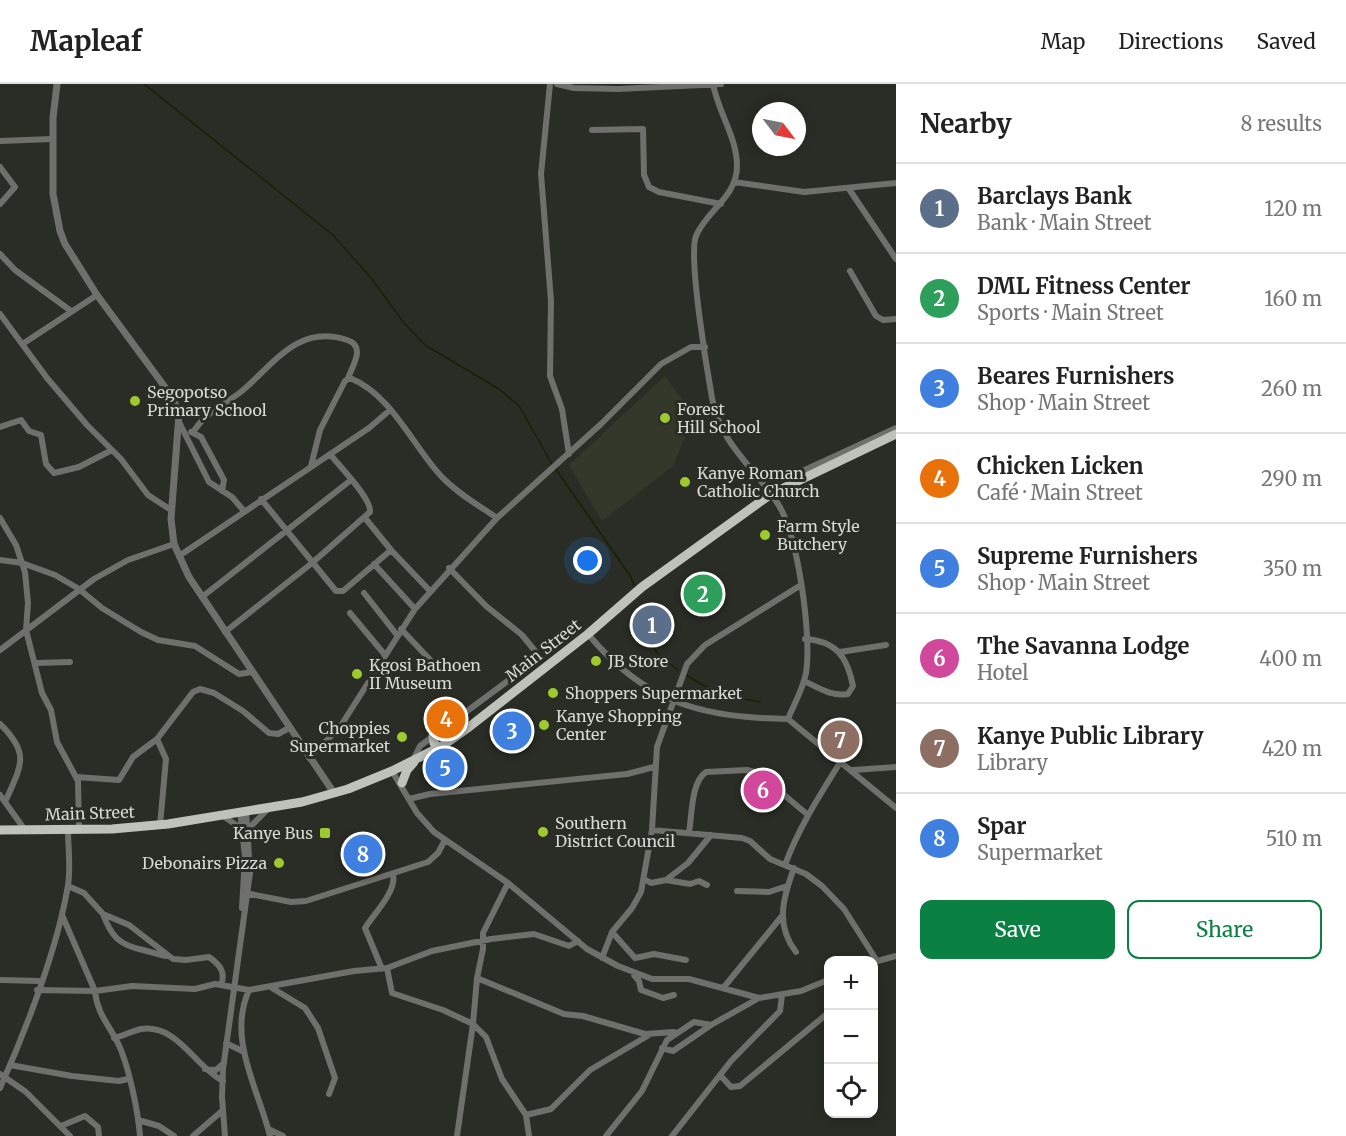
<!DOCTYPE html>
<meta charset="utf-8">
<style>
body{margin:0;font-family:Merriweather,serif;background:#f2f2f2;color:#222}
.controls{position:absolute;right:18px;bottom:18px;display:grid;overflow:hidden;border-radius:12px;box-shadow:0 3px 15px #0003}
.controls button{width:54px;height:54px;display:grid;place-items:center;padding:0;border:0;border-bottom:2px solid #e0e0e0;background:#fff;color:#222;font:30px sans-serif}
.compass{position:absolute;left:752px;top:18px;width:54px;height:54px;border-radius:50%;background:#fff;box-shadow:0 3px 15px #0003;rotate:122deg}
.you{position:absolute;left:588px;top:477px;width:21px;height:21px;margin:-15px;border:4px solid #fff;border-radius:50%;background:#1a73e8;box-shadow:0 0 0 9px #1a73e833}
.badge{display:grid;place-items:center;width:39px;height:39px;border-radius:50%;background:#0b8043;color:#fff;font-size:20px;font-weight:700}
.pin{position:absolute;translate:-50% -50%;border:3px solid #fff;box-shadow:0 2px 6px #0006}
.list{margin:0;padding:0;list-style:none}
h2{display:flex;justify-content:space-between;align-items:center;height:78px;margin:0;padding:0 24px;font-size:26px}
h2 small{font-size:20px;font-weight:400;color:#767676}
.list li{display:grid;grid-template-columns:39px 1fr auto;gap:18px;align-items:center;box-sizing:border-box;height:90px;padding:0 24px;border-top:2px solid #e0e0e0}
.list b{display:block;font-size:22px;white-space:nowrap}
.list p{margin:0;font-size:20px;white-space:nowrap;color:#767676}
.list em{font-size:20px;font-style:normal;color:#767676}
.actions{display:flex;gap:12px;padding:18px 24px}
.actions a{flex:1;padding:14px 0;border:2px solid #0b8043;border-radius:12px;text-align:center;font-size:21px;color:#0b8043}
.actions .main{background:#0b8043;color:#fff}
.icon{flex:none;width:33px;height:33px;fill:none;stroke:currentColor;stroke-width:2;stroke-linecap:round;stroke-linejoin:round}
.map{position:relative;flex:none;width:896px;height:1052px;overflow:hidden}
header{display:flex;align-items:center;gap:36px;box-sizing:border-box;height:84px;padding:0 30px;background:#fff;border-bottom:2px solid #e0e0e0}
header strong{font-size:28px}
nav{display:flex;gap:33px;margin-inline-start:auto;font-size:21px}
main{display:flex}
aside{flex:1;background:#fff}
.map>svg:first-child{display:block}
</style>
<header>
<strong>Mapleaf</strong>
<nav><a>Map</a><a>Directions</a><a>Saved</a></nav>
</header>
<main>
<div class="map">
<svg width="896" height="1052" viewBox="0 0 896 1052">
<rect width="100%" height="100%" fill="#2a2d25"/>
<path fill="#33382a" d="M 665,292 L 694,332 L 673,382 L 602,437 L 569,381 Z"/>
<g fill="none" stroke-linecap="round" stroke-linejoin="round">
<path stroke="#182103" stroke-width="1.5" d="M 144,0 L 333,151 L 371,194 L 404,239 L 425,261 L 499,305 L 519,322 L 552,380
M 555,384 L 631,493 L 634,502
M 632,535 L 659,571 L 678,586
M 686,591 L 718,610 L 760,618"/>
<path stroke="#6f706c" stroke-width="6" d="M 550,0 L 541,90 L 551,217 L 550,292 L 562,325 L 569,370
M 557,0 L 574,4 L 618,5 L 721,0
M 713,0 C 718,28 737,53 737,82 C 737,113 707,126 696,152 C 688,172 707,286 712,314 C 720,360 754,383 778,420 C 798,451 812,552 806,589 C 803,605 794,620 788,635
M 592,46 L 643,45 L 644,91 L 649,103 L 659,108 L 721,120
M 0,57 L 52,55
M 0,83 L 15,103 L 0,120
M 734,98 L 804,108 L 896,99
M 849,105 L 896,175
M 0,170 L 15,186 L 71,227
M 850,187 L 876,232 L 883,236 L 896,235
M 0,230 L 47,294 L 87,341 L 121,375 L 148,411 L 171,426
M 24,259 L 97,211
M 180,340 L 209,398 L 232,413 L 244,427
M 0,343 L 21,336 L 29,347 L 41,351 L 46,380 L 54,389 L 79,383 L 112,366
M 191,348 L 201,353 L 224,396 L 222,407
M 193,348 C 208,326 223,322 242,307 C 275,279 298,240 347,256 C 366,262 353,281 348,294
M 311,382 L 320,346 L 345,297 L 350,294 C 392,311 412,361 441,392 C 457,409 478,421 497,434
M 761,397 L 774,388 L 796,390 L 896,344
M 261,415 L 336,507 L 343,507 L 391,466
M 0,434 L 16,461 L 25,488 L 28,519 L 26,546 L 42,609 L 51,626 L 57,658 L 78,697 L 79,744
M 365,434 L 391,466 L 430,507
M 179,472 L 369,344 L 390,326
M 0,476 L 22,479 L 55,491 L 79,505 L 102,524 L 141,548 L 158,556 L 195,562 L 239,590 L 252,588
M 374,480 L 415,525
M 364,509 L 397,551
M 202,513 L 351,396
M 350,529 L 385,571
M 401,545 L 434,580
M 225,548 L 312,479 L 370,428 C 372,415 339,382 330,370
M 588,550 C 645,619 702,634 788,635
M 0,566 L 94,495 L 128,476 L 174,460
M 840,568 L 886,561
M 36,579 L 70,578
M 804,597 C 819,604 832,613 848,610 L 853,602 C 847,572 836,557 805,555
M 788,635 L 896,724
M 0,640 C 31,670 21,682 5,718
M 157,655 L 166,675 L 160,741
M 309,674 L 340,643 L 415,525 L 497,434 L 601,340 L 661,280 L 691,263 L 705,263
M 413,676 L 420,662 L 540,573 L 522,551 L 486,522 L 449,484
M 853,686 L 896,683
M 392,687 L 417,729 L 434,748 L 508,799 L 587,865 L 618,882 L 652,895 L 689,895 L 759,914 L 801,907 L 828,896
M 76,693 L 119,696 L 133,673 L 157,655 L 193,608 L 200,605 L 214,609 L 243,627 L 269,649 L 278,650 L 289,644
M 0,711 L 25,746
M 409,715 L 430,710 L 627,690 L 654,683
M 240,727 L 245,773 L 242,824
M 222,731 L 236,741 L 241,747
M 248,745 L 268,725
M 652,746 L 742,754 L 750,757 L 770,775 L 806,790 L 822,802 L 844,825 L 877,877
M 689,749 C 692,731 691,698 706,688 L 747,686 L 758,689 L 808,731
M 785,781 C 799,743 820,711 841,677
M 794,784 C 783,814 775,841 796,868
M 644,795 L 651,799 L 666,796 L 690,800 L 699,797 L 707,801
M 666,796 L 688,779 L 711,751
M 508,799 L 483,849 L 483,865 L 477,894 L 473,940 L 486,953 L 502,995 L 526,1031 L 529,1052
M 68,802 L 84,809 L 103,830 L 129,841 L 173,875 L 186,876 L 209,873 C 220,881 226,888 221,901
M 737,807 L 769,808 L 787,802
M 245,809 L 291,818 L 306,817 L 428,778 L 438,769 L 445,756
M 103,830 C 111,852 119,861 143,866 C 151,868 159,871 166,872
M 62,831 L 95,907 C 97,932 113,945 121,966 C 130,989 138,1027 140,1052
M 612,848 L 635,874 L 654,870 L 686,876
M 602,874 L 612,848 L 632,824 L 641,808 L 652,746 L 657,663 L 687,580 L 705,561 L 801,501
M 874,878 L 896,872
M 387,884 L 392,909 L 443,926 L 473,940 L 457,1052
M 382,885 L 365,844 C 373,831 397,807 393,791
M 634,891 L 639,897 L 641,906 L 663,914 L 674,911
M 477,894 L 564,930 L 583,932 L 645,950 L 674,948
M 0,896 L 40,897
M 724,903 L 782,832
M 272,904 L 305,924 L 318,944 L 335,994 L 329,1010
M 37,906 L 95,907 L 132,902 L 195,905 L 215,900 L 249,906 L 354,887 L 387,884 L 432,867 L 491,855 L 534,850 L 569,862 L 578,857
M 249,906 C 227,955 258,1004 270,1052
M 114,954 C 123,952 132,947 141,945 C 178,940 194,982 223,997
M 226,959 L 244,968
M 662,964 L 673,967 L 711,941
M 10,981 L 72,992 L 119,997 L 128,995
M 205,985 L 216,986 L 224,979
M 0,990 L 26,1008 L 70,1052
M 720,991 L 731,1003 L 740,1002 L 828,929
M 0,1004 C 26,946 58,863 68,801 C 71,784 68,763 68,746
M 526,1031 L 551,1025 L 590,986 L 649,951
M 138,1036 L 159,1042 L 174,1052
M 61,1042 L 85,1032 L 98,1043 L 99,1052
M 268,1045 L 283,1052
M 193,1052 L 222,1027
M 225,1052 L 222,1013 L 223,985 L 250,789 L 246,726
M 606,1052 L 642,1007 L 667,956 L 694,938 L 711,941 L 759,914
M 672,1052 L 731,977 L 780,927 L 782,911"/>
<path stroke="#6f706c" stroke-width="7" d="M 57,0 L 53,34 L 53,110 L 60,147 L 65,160 L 97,211 L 173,314 L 179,330 L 171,435 L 174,460 L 189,493 L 334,709"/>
<path stroke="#bfc2ba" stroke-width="9" d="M 433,652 L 434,659 L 438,663
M 402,699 L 407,686 L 414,678
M 0,746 L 112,745 L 168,740 L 302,718 L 348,705 L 392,687 L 442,662 L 469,643 L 588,550 L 642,503 L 771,410 L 896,350"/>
</g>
<g fill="#9fca2d" stroke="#2a2d25" stroke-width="2">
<circle cx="135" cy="317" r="6"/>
<circle cx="665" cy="334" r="6"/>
<circle cx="685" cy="398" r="6"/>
<circle cx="765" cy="451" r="6"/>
<circle cx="596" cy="577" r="6"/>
<circle cx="357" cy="590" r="6"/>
<circle cx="553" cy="609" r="6"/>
<circle cx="544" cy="641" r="6"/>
<circle cx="402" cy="653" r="6"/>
<circle cx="543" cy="748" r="6"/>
<rect x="319" y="743" width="12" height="12" rx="3"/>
<circle cx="279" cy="779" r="6"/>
</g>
<g text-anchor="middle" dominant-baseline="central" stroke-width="6" stroke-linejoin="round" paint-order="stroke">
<g font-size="16" fill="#d7d9d4" stroke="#2a2d25" text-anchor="start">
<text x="147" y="308">Segopotso<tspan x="147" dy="18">Primary School</tspan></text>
<text x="677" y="325">Forest<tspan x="677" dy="18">Hill School</tspan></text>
<text x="697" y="389">Kanye Roman<tspan x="697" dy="18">Catholic Church</tspan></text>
<text x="777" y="442">Farm Style<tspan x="777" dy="18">Butchery</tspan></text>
<text x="608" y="577">JB Store</text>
<text x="369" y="581">Kgosi Bathoen<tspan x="369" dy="18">II Museum</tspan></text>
<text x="565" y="609">Shoppers Supermarket</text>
<text x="556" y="632">Kanye Shopping<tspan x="556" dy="18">Center</tspan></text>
<text x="390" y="644" text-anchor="end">Choppies<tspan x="390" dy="18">Supermarket</tspan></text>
<text x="555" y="739">Southern<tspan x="555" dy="18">District Council</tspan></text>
<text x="313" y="749" text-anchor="end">Kanye Bus</text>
<text x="267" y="779" text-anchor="end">Debonairs Pizza</text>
</g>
<g font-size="16" fill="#d7d9d4" stroke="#2a2d25">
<text transform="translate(543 566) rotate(-38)">Main Street</text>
<text transform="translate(90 729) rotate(-2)">Main Street</text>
</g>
</g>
</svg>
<div class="controls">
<button>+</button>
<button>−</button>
<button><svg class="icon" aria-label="locate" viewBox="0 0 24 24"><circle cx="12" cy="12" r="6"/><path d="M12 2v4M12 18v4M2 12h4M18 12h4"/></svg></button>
</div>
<svg class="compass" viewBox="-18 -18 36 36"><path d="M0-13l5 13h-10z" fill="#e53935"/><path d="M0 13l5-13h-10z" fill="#767676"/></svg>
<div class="you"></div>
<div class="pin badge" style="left:652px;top:541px;background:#5c6f8a">1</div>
<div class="pin badge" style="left:703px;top:510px;background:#2e9e5b">2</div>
<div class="pin badge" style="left:512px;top:647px;background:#3f7fe0">3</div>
<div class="pin badge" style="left:446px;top:635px;background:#e8710a">4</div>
<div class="pin badge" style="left:445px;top:684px;background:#3f7fe0">5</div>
<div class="pin badge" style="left:763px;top:706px;background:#d1479c">6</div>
<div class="pin badge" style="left:840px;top:656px;background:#8d6e63">7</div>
<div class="pin badge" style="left:363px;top:770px;background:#3f7fe0">8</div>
</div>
<aside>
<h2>Nearby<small>8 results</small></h2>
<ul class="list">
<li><span class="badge" style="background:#5c6f8a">1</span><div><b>Barclays Bank</b><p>Bank · Main Street</p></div><em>120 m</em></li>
<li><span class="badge" style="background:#2e9e5b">2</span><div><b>DML Fitness Center</b><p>Sports · Main Street</p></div><em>160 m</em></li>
<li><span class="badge" style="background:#3f7fe0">3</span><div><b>Beares Furnishers</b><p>Shop · Main Street</p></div><em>260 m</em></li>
<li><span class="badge" style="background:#e8710a">4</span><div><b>Chicken Licken</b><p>Café · Main Street</p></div><em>290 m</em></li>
<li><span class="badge" style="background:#3f7fe0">5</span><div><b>Supreme Furnishers</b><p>Shop · Main Street</p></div><em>350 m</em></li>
<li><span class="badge" style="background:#d1479c">6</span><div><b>The Savanna Lodge</b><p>Hotel</p></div><em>400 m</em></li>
<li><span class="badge" style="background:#8d6e63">7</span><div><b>Kanye Public Library</b><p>Library</p></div><em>420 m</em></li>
<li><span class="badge" style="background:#3f7fe0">8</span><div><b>Spar</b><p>Supermarket</p></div><em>510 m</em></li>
</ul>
<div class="actions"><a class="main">Save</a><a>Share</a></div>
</aside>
</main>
